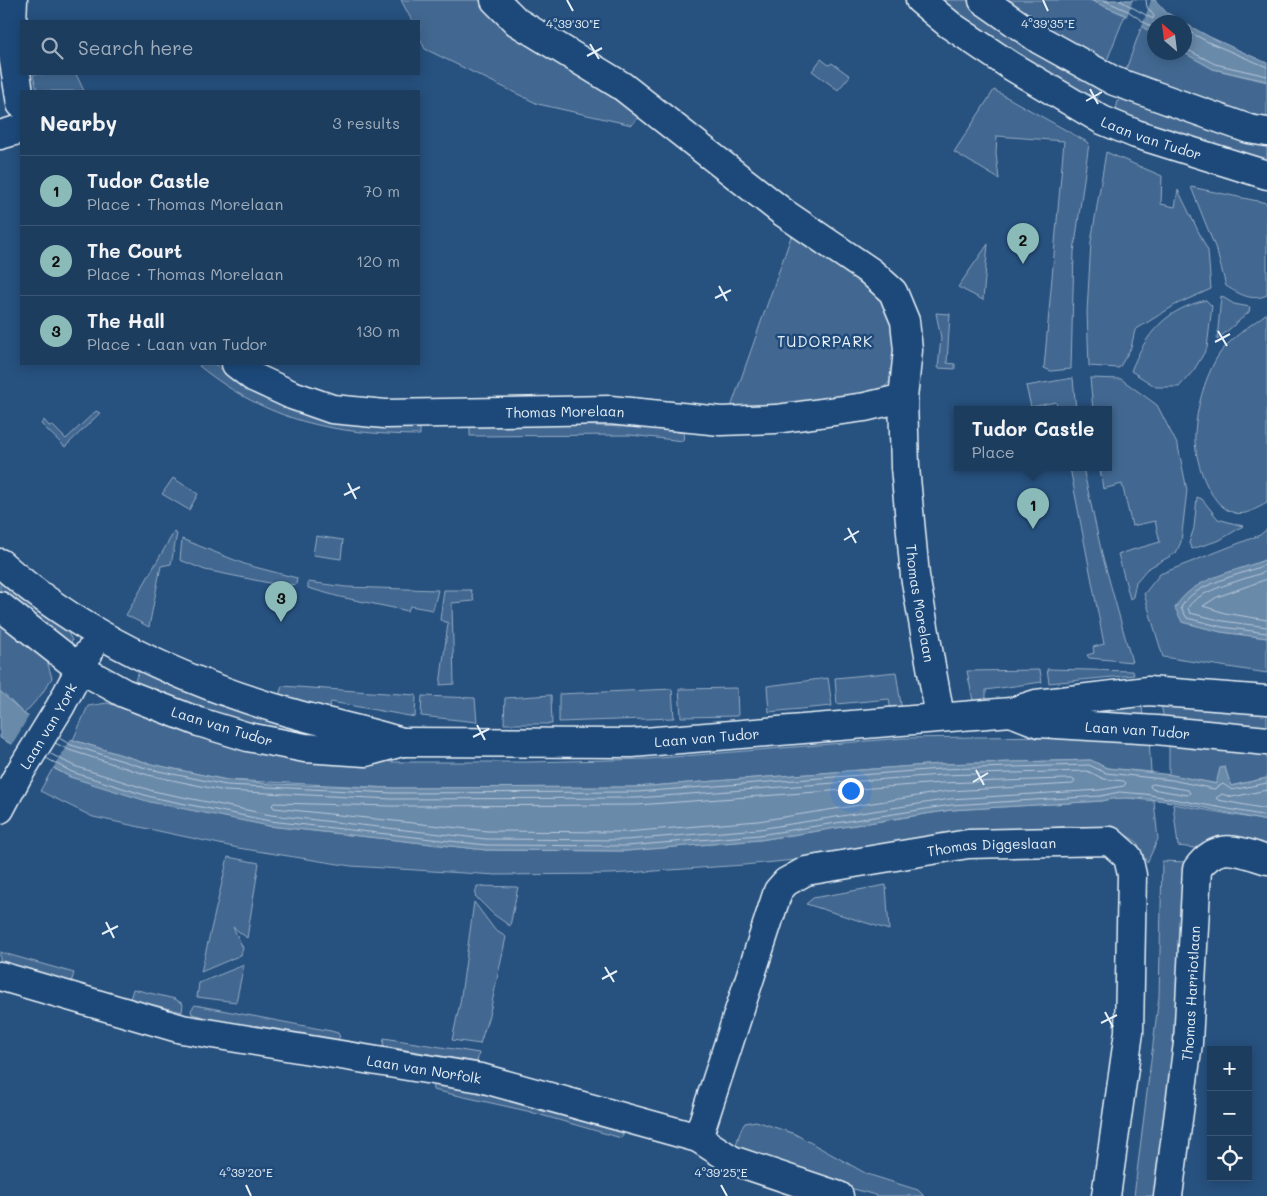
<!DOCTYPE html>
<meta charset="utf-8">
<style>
body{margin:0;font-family:Mali,sans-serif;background:#2a4868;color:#f1f3f6}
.controls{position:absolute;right:15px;bottom:15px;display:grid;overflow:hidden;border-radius:0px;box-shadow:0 2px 12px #0003}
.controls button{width:45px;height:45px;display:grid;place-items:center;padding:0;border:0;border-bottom:1px solid #3b5674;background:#1d3d5f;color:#f1f3f6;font:25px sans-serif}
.compass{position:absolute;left:1147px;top:15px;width:45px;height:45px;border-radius:50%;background:#1d3d5f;box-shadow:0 2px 12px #0003;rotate:332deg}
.you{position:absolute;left:850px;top:790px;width:18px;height:18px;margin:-12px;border:4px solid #fff;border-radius:50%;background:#1a73e8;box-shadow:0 0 0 8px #1a73e833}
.badge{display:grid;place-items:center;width:32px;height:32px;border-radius:50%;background:#8bbbb9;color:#111;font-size:16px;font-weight:700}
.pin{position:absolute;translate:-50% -41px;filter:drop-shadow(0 1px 2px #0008)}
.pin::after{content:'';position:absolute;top:26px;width:18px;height:15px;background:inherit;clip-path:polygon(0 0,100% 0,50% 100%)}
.popup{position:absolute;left:954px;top:406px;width:158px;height:65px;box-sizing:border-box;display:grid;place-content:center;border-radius:0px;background:#1d3d5f;filter:drop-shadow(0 1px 4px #0005);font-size:16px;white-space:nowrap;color:#a0aebd}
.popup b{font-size:19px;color:#f1f3f6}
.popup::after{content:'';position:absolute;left:50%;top:100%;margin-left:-10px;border:10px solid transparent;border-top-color:#1d3d5f}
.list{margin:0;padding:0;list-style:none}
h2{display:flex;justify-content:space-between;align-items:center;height:65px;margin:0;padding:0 20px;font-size:21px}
h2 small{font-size:16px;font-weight:400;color:#a0aebd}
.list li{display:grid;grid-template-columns:32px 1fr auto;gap:15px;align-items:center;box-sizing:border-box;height:70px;padding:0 20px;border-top:1px solid #3b5674}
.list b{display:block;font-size:19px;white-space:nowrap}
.list p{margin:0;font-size:16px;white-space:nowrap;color:#a0aebd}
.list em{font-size:16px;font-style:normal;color:#a0aebd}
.icon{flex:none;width:28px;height:28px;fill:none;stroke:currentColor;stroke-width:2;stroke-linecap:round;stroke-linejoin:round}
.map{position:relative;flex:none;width:1267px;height:1196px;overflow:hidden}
.search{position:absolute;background:#1d3d5f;box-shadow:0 2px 12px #0003;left:20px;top:20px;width:400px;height:55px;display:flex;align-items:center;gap:12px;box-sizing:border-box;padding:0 18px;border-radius:0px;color:#a0aebd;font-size:19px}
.panel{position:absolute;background:#1d3d5f;box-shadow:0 2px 12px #0003;left:20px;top:90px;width:400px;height:275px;border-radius:0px}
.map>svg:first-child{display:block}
</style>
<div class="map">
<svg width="1267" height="1196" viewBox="0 0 1267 1196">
<rect width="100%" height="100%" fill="#27517f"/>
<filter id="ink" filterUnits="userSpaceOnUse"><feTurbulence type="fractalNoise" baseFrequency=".02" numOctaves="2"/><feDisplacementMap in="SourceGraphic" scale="10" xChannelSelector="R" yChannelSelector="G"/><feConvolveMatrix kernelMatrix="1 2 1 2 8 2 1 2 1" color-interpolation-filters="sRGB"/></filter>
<g filter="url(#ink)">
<path fill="#436891" stroke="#96acc4" d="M 401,0 L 483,0 L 545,54 L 640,116 L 632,125 L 538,104 L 425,49 L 419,36 L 419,21 L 412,21 Z
M 937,0 L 969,0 L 1100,87 L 1097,99 L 1089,101 L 1074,95 Z
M 1002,0 L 1090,0 L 1125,15 L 1106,63 L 1066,43 Z
M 1142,25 L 1154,32 L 1154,52 L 1184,52 L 1213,69 L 1267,82 L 1267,123 L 1125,72 Z
M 821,59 L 829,65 L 832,63 L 850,76 L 838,90 L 812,71 Z
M 33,74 L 76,74 L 84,91 L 37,91 Z
M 994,90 L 1089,143 L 1074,252 L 1071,369 L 1051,371 L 1044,368 L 1064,141 L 997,136 L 996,154 L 999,179 L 954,152 Z
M 1119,97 L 1267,144 L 1267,167 L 1114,117 Z
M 1106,152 L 1162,176 L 1161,204 L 1175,207 L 1178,190 L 1208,251 L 1211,289 L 1177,304 L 1135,330 L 1131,348 L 1119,368 L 1089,366 L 1087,312 L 1091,242 Z
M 1191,187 L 1267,203 L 1267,295 C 1252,302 1239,294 1226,286 L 1217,252 Z
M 792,234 C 815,250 879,285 888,310 C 894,323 895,337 896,351 C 898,377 888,388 867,399 L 730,410 Z
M 988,244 L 983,300 L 958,287 Z
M 1221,296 L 1234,304 L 1250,307 L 1249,312 L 1217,340 Z
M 1206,300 L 1212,306 L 1207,348 L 1194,370 L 1179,387 L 1156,387 L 1131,371 C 1146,333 1165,310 1206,300 Z
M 936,313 L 950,314 L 947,363 L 955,364 L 955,369 L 938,368 L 941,338 Z
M 1267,313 L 1267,503 C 1257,508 1246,516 1235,513 C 1208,507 1193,456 1195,432 C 1197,407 1204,381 1216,359 C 1227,340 1250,326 1267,313 Z
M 201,364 L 214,364 L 254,390 L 420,427 L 420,435 C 332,434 269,422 199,366 Z
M 1073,378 L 1076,410 L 1058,410 L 1056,402 L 1031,407 L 1026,386 Z
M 1090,378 L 1121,379 L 1157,405 L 1178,446 L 1187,490 L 1181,542 L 1176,553 L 1147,569 L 1136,582 L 1133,597 L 1130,599 L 1118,554 L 1160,542 L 1155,521 L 1132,526 L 1122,484 L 1103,489 L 1100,468 L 1108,468 L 1108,410 L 1093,410 Z
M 96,411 L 100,413 L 65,447 L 41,424 L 44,420 L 49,426 L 52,425 L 66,439 Z
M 576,425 L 652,428 L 684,433 L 683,441 L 630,435 L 470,436 L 470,427 Z
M 1070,468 L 1083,468 L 1102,554 L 1132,662 L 1089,658 L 1087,655 L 1094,653 L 1093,647 L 1104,644 Z
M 173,478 L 198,494 L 189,510 L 162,494 Z
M 1197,497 L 1202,499 L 1218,519 L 1243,526 L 1220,540 L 1192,549 L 1189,543 L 1194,528 Z
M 1267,529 L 1267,559 L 1249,566 L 1182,622 L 1221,632 L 1267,638 L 1267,673 L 1163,657 L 1144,594 L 1160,574 L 1260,535 Z
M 174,532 L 177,534 L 171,564 L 161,566 L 149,627 L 126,615 Z
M 316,536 L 343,540 L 341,559 L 313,555 Z
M 182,539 L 247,565 L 297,578 L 296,585 L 286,584 L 284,586 L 205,570 L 180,560 Z
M 0,574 L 66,629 L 72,640 L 71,646 L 0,599 Z
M 308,582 L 346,587 L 438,590 L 433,610 L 410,606 L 408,611 L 340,597 L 308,588 Z
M 444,590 L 471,590 L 474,601 L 452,603 L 454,684 L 440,685 L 448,623 L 440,620 Z
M 0,625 L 47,661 L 52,678 L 41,695 L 24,714 L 0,691 Z
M 142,665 L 336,741 L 237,724 L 133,684 Z
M 1047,669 L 1133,671 L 1134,675 L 1049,683 Z
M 1040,670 L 1042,682 L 986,690 L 986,700 L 973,701 L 967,671 Z
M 896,672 L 902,711 L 891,711 L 889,699 L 837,704 L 835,678 Z
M 828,678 L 832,706 L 769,712 L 767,686 Z
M 282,686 L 416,695 L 415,717 L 331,702 L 327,713 L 278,699 Z
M 737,688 L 738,716 L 681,717 L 679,689 Z
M 672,689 L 674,718 L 559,722 L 559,694 Z
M 551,695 L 552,724 L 504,724 L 505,698 Z
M 422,696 L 475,698 L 477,722 L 421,716 Z
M 107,703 L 287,754 L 394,762 L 528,762 L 648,759 L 903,738 L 1052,736 L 1149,740 L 1151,772 L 1107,768 L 1090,760 L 940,764 L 636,787 L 392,788 L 227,780 L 151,764 L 73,740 L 88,706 Z
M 1161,704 L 1267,708 L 1267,731 L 1164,720 Z
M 1142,705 L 1143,719 L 1034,713 Z
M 1169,741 L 1267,747 L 1267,778 L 1230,786 L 1169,775 Z
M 53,768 L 70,777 L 269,826 L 486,850 L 626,851 L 760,840 L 951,810 L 1102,801 L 1119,797 L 1154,801 L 1158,839 L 1147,863 L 1137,842 L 1115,828 L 1068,826 L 890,844 L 795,860 L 744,865 L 611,874 L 496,875 L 351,866 L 238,848 L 93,817 L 40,791 Z
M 1173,804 L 1267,821 L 1267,846 L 1203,849 L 1178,846 Z
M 228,857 L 259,863 L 247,938 L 233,927 L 243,948 L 241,955 L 201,972 Z
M 1162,861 L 1187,862 L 1175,1054 L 1157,1196 L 1134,1196 L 1159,996 Z
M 886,885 L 889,930 L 806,904 L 813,898 Z
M 477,886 L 518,887 L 510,926 L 493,914 L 475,896 Z
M 474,902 L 495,930 L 506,937 L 490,1012 L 480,1044 L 452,1040 L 460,1003 Z
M 0,952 L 74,973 L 71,983 L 0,964 Z
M 244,965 L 236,1002 L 197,997 L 199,983 Z
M 133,989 L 175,999 L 183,1004 L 182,1012 L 130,999 Z
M 195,1005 L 331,1031 L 338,1033 L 340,1037 L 336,1041 L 219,1021 L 192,1014 L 191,1010 Z
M 384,1038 L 479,1053 L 477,1062 L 383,1046 Z
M 432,1080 L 529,1102 L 621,1128 L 624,1133 L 621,1138 L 527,1111 L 433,1090 Z
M 756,1121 L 795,1134 L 867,1174 L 918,1190 L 924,1196 L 879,1196 L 821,1180 L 735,1148 L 741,1129 L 745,1123 Z"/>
<path fill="#6b8aaa" stroke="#9db3c9" d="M 1090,0 L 1155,0 L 1167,13 L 1184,22 L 1154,22 L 1154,35 L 1125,15 Z
M 1184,23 L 1210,37 L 1267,63 L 1267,81 L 1213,69 L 1184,53 Z
M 1267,559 L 1267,638 L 1221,632 L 1182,622 L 1175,608 C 1192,577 1236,572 1267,559 Z
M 0,691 L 24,714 L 73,740 L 151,764 L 227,780 L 272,784 L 392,788 L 636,787 L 940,764 L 1091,760 L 1107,768 L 1173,775 L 1216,784 L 1220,768 L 1225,767 L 1231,786 L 1267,778 L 1267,821 C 1224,813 1142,790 1102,801 L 951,810 L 760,840 L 626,851 L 486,850 L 269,826 L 150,802 L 70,777 L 0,738 Z"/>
<path fill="#27517f" d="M 1133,0 L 1151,0 L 1141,29 L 1126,19 Z
M 30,714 L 72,737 L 52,770 L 10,748 Z"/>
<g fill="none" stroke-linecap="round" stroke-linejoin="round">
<path stroke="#b6c8d9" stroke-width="1" d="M 1103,0 L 1128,11 L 1154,29
M 1119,0 L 1153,19 L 1154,16 L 1147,7 L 1146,0
M 1184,29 L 1208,42 L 1267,67
M 1184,48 L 1215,64 L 1267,76
M 1267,564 C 1243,575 1192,583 1181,608 L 1187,618 L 1222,627 L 1267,633
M 1267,571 C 1248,579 1196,590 1188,608 L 1190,613 L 1223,621 L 1267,627
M 1267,579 L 1217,597 L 1203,606 L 1225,613 L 1267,620
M 59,738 L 71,745 L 149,769 L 226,785 L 392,793 L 637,792 L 940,769 L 1089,765 L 1106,773 L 1172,780 L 1214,789 L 1223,784 L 1232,790 L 1267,783
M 49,753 L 74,766 L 153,791 L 271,815 L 486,839 L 625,840 L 759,829 L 950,799 L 1100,790 L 1124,786 L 1126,783 L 1124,781 L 1104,779 L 1087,771 L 940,775 L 637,798 L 392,799 L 225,791 L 148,775 L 69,750 L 55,743
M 46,758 L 72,772 L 151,797 L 270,821 L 486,845 L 626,846 L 759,835 L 951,805 L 1101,796 L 1119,792 L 1145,794 L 1267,816
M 1072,779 L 1075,781 L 1073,784 L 949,791 L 758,821 L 625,832 L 487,831 L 274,808 L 272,805 L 274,803 L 392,806 L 637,805 L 941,783 Z
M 1153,784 L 1188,790 L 1190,793 L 1187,795 L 1152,789 L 1150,786 Z
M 1267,790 L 1232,797 L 1222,794 L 1216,798 L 1218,800 L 1267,809"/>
<g stroke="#e8f1f8" stroke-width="31">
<g id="street">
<path d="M 13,0 L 11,43 L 21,104"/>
<path id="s1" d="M 920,0 L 950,25 L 1011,66 L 1102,120 L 1136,134 L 1267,175"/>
<path d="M 983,0 L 1040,40 L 1114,81 L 1249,129 L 1267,132"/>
<path d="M 0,135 L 21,129"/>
<path id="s2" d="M 236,364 L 253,377 L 292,395 L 332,409 L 385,414 L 610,410 L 721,421 L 776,419 L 865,407 L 903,398 L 908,350 L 905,321 L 893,292 L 871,272 L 784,213 L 622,86 L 517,22 L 495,0"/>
<path id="s3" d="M 903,398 L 905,467 L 915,576 L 940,717"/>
<path d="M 0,563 C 81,635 185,682 288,712 C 325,723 364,730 402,742 L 366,752 L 305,748 L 248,737 L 199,722 L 124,693 L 79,668 L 0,606"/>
<path id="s4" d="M 1011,712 L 1039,723 L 1156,730 L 1267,741"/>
<path id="s5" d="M 402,742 L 632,743 L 1011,712 L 1036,704 L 1148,691 L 1267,700"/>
<path id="s6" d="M 0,809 L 17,777 L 60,707 L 89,652"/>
<path id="s7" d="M 0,976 L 182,1029 L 481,1078 L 698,1138 L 732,1160 L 839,1196"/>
<path id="s8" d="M 698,1138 L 778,891 L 786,882 L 806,871 L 968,844 L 1110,841 L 1128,857 L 1132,875 L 1129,1032 L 1106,1196"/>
<path id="s9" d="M 1168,1196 L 1188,1043 L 1197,869 C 1218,840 1238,851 1267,860"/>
</g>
</g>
<use href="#street" stroke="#1f4a7a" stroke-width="28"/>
</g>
</g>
<path fill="none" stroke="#e8f1f8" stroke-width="2" d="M 567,0 L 573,11M 1043,0 L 1048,11M 590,44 L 599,59M 587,56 L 602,48M 1090,89 L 1098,104M 1086,101 L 1102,92M 719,286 L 727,301M 715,298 L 731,290M 1218,331 L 1227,346M 1215,342 L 1230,334M 348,483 L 356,499M 344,495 L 360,487M 848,528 L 856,543M 844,540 L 859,531M 477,725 L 485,740M 473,737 L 489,729M 976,770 L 984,785M 973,782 L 988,773M 106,922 L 114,938M 102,934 L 118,926M 605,967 L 614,982M 602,979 L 617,971M 1105,1012 L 1113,1027M 1101,1023 L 1117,1015M 246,1185 L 251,1196M 721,1185 L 727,1196"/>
<g text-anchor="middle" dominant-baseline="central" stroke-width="5" stroke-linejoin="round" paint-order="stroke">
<g font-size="14" fill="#e8f1f8" stroke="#1f4a7a">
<text stroke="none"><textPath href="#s1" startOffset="271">Laan van Tudor</textPath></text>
<text stroke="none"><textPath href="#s2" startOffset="340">Thomas Morelaan</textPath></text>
<text stroke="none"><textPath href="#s3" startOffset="206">Thomas Morelaan</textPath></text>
<text stroke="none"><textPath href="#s6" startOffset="96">Laan van York</textPath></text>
<text transform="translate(222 726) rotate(17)">Laan van Tudor</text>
<text stroke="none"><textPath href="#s4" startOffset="129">Laan van Tudor</textPath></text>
<text stroke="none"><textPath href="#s5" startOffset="305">Laan van Tudor</textPath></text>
<text stroke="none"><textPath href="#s8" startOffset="482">Thomas Diggeslaan</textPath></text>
<text stroke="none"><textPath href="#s9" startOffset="204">Thomas Harriotlaan</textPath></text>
<text stroke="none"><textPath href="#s7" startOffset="435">Laan van Norfolk</textPath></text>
</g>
<g font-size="15" letter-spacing="1" fill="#e8f1f8" stroke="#1f4a7a">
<text x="825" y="341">TUDORPARK</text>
</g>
</g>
<g font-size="12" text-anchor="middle" fill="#e8f1f8" stroke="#1f4a7a" stroke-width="5" stroke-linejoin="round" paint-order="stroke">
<text x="573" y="28">4°39'30"E</text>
<text x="1048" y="28">4°39'35"E</text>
<text x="246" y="1177">4°39'20"E</text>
<text x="721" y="1177">4°39'25"E</text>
</g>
</svg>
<div class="controls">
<button>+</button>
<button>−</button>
<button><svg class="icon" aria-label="locate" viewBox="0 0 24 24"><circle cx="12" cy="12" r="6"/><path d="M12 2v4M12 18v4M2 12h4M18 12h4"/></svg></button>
</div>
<svg class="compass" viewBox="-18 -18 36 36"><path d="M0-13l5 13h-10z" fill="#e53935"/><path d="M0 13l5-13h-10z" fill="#a0aebd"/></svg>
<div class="you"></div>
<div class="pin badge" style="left:1033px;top:529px">1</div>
<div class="popup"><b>Tudor Castle</b>Place</div>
<div class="pin badge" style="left:1023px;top:264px">2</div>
<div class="pin badge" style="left:281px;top:622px">3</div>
<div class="search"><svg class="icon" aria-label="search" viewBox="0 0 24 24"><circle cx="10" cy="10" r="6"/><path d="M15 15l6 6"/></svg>Search here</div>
<section class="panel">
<h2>Nearby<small>3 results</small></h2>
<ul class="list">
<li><span class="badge">1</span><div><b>Tudor Castle</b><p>Place · Thomas Morelaan</p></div><em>70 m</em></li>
<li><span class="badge">2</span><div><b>The Court</b><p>Place · Thomas Morelaan</p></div><em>120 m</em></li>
<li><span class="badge">3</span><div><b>The Hall</b><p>Place · Laan van Tudor</p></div><em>130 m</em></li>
</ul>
</section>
</div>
